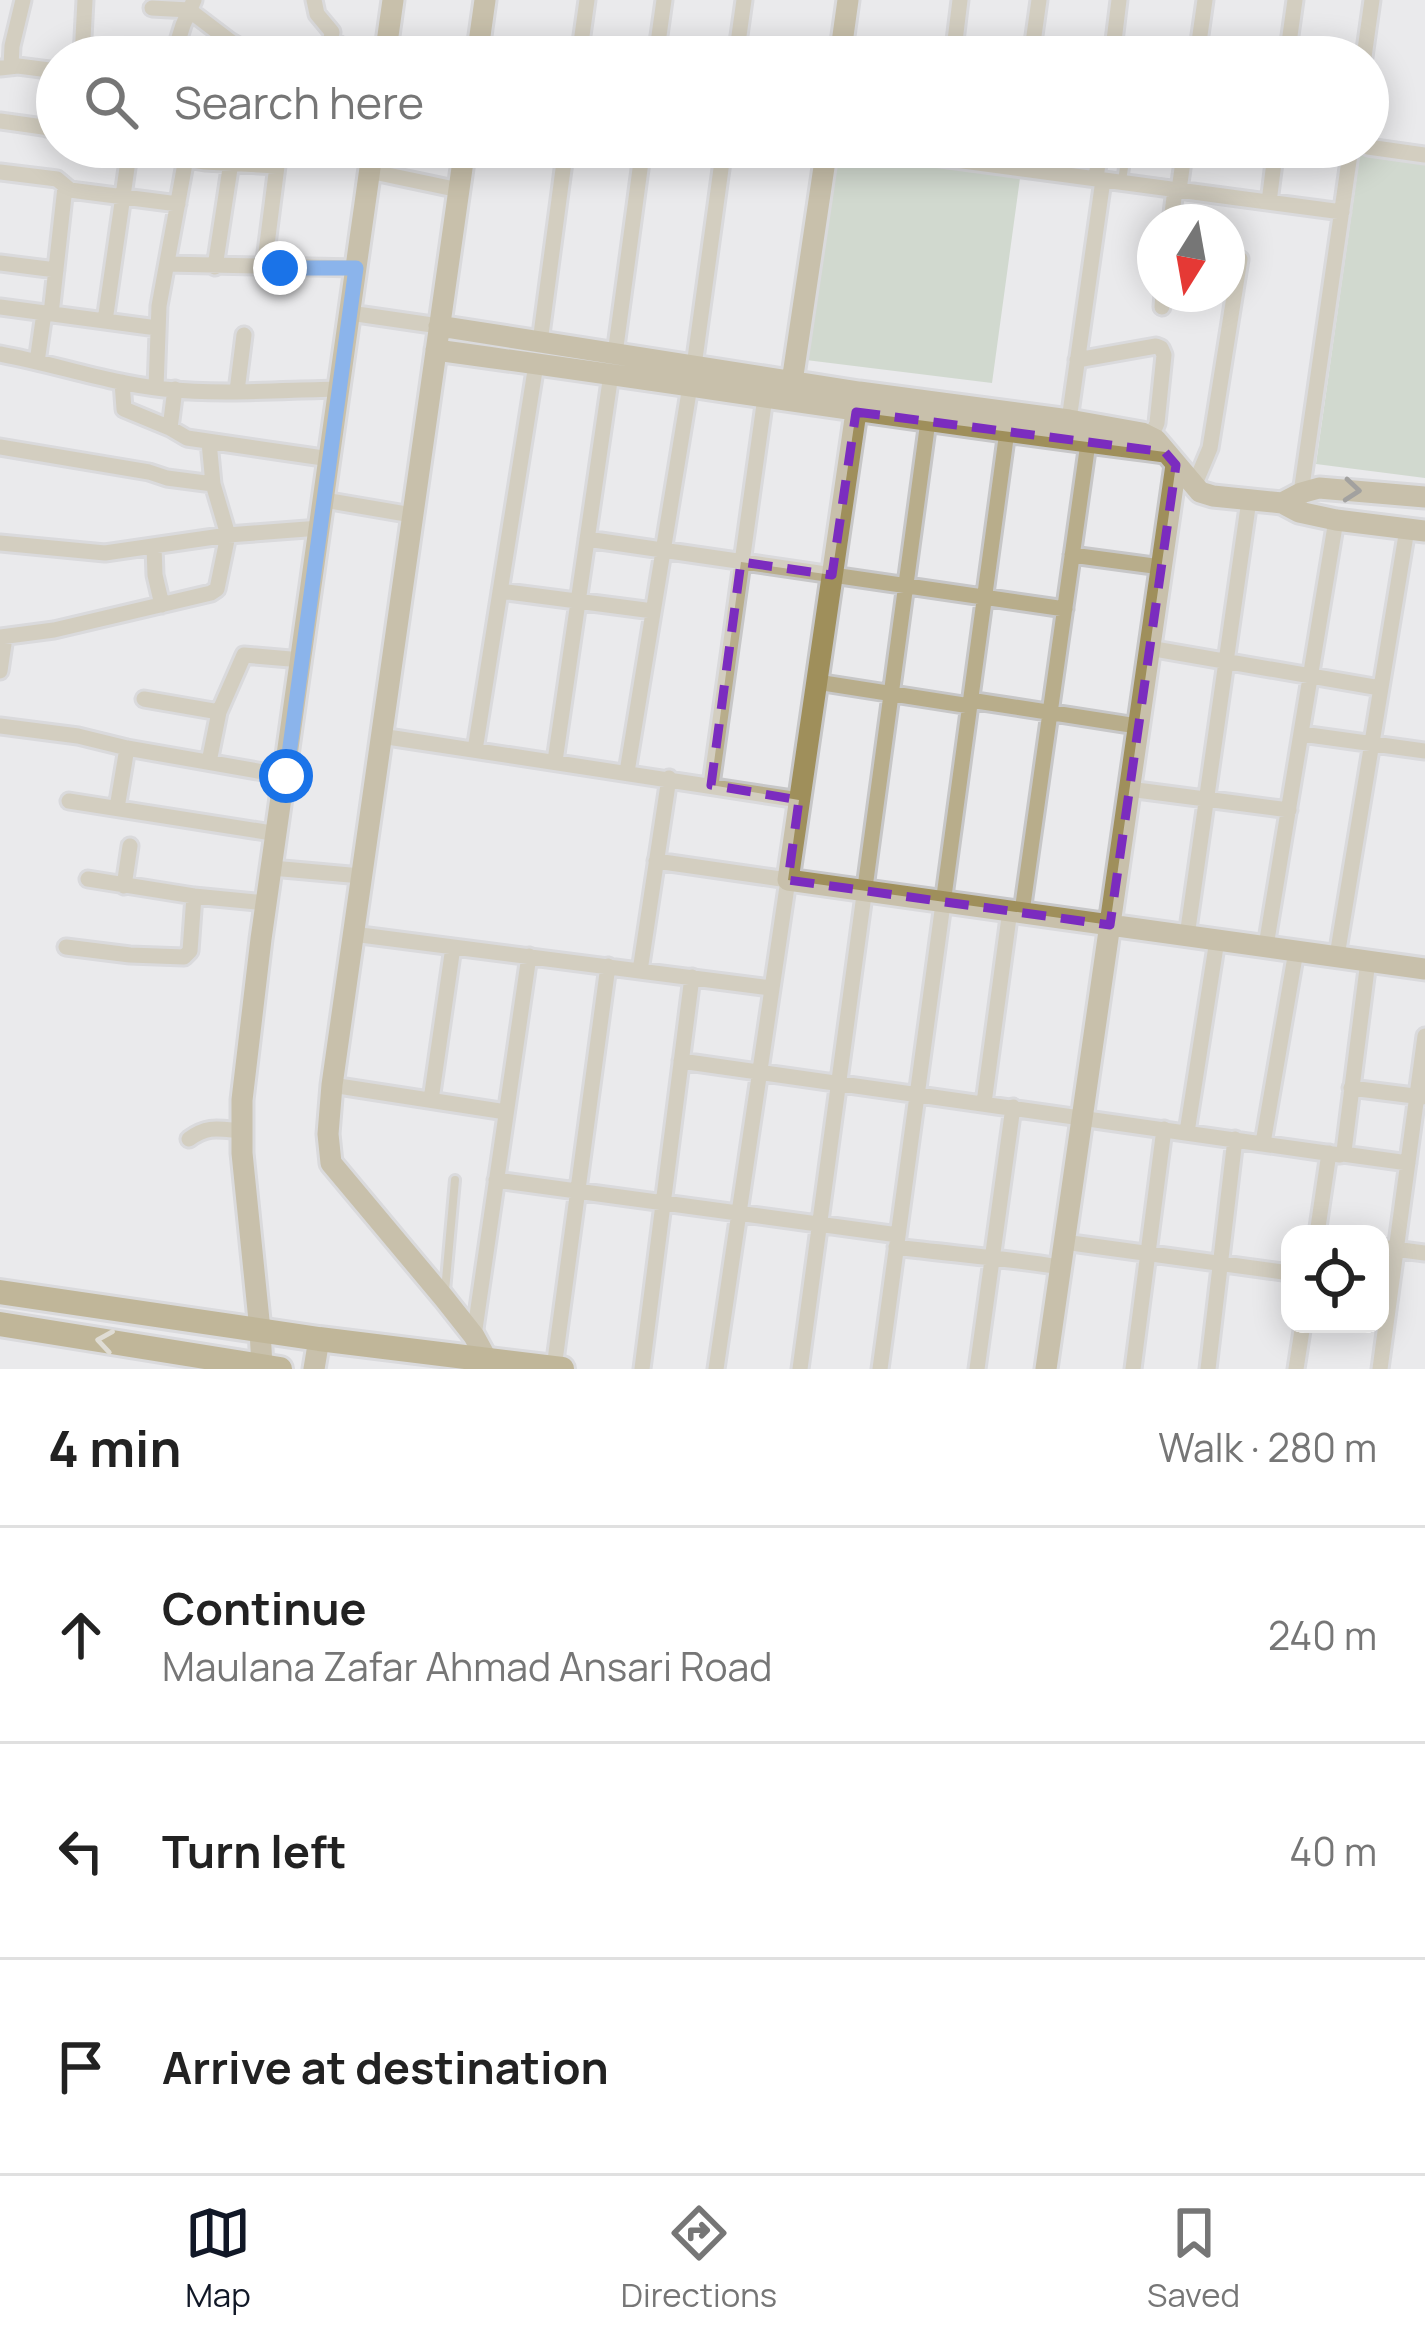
<!DOCTYPE html>
<meta charset="utf-8">
<style>
body{margin:0;font-family:Manrope,sans-serif;background:#f6f6f6;color:#222}
.controls{position:absolute;right:36px;bottom:36px;display:grid;overflow:hidden;border-radius:24px;box-shadow:0 6px 30px #0003}
.controls button{width:108px;height:108px;display:grid;place-items:center;padding:0;border:0;border-bottom:3px solid #e0e0e0;background:#fff;color:#222;font:60px sans-serif}
.compass{position:absolute;left:1137px;top:204px;width:108px;height:108px;border-radius:50%;background:#fff;box-shadow:0 6px 30px #0003;rotate:191deg}
.stop{position:absolute;width:36px;height:36px;margin:-27px;border:9px solid #1a73e8;border-radius:50%;background:#fff}
.stop.end{background:#1a73e8;border-color:#fff;box-shadow:0 3px 12px #0008}
.list{margin:0;padding:0;list-style:none}
h2{display:flex;justify-content:space-between;align-items:center;height:156px;margin:0;padding:0 48px;font-size:51px}
h2 small{font-size:39px;font-weight:400;color:#767676}
.list li{display:grid;grid-template-columns:78px 1fr auto;gap:36px;align-items:center;box-sizing:border-box;height:216px;padding:0 48px;border-top:3px solid #e0e0e0}
.list b{display:block;font-size:45px;white-space:nowrap}
.list p{margin:0;font-size:39px;white-space:nowrap;color:#767676}
.list em{font-size:39px;font-style:normal;color:#767676}
.icon{flex:none;width:66px;height:66px;fill:none;stroke:currentColor;stroke-width:2;stroke-linecap:round;stroke-linejoin:round}
.map{position:relative;flex:none;width:1425px;height:1369px;overflow:hidden}
.search{position:absolute;background:#fff;box-shadow:0 6px 30px #0003;left:36px;right:36px;top:36px;height:132px;display:flex;align-items:center;gap:30px;box-sizing:border-box;padding:0 42px;border-radius:66px;color:#767676;font-size:45px}
.sheet{height:804px;background:#fff}
nav{display:flex;justify-content:space-around;align-items:center;box-sizing:border-box;height:168px;border-top:3px solid #e0e0e0;background:#fff;font-size:33px;color:#767676}
nav a{display:grid;justify-items:center;gap:6px}
nav .on{color:#111827}
.map>svg:first-child{display:block}
</style>
<div class="map">
<svg width="1425" height="1369" viewBox="0 0 1425 1369">
<rect width="100%" height="100%" fill="#eaeaec"/>
<path fill="#b4c6aa" d="M 836,154 L 1020,178 L 992,383 L 806,360 Z
M 1360,154 L 1425,163 L 1425,478 L 1316,464 Z"/>
<g fill="none" stroke-linecap="round" stroke-linejoin="round">
<g stroke="#c7c7c8" stroke-width="14">
<path id="lane" d="M 1122,181 L 1127,147
M 445,1291 L 455,1180"/>
</g>
<g stroke="#c7c7c8" stroke-width="21">
<path id="street" d="M 314,0 L 317,14 L 332,32 L 331,39 L 318,57
M 152,8 L 189,10 L 231,42 L 258,57
M 331,39 L 345,49 L 364,57
M 1199,47 L 1263,57
M 1197,56 L 1205,0
M 82,57 L 85,0
M 173,57 L 183,25 L 194,0
M 579,57 L 587,0
M 656,57 L 664,0
M 736,57 L 744,0
M 953,57 L 960,0
M 1031,57 L 1039,0
M 1112,57 L 1119,0
M 1287,57 L 1295,0
M 1364,57 L 1372,0
M 11,66 L 12,46 L 23,0
M 0,68 L 18,66 L 57,71
M 0,121 L 57,129
M 46,128 L 53,70
M 859,147 L 1342,212
M 1368,147 L 1425,155
M 187,159 L 205,162 L 277,166 L 264,268
M 1016,168 L 1019,147
M 369,171 L 459,190
M 0,172 L 57,179 L 70,190 L 178,204
M 1096,179 L 1100,147
M 1179,190 L 1185,147
M 1269,202 L 1276,147
M 1171,222 L 1175,189
M 0,263 L 56,270
M 167,264 L 356,268
M 215,267 L 231,162
M 0,307 L 157,328
M 1162,307 L 1163,294
M 350,313 L 439,326
M 51,314 L 65,187
M 105,321 L 130,147
M 540,342 L 566,147
M 0,354 C 55,364 108,383 164,389 C 222,395 282,390 340,389
M 615,354 L 643,147
M 1077,360 L 1156,346 L 1161,348 L 1164,355 L 1157,423 L 1151,437
M 37,362 L 44,313
M 694,366 L 724,147
M 122,382 L 124,409 L 170,428 L 187,438 L 330,459
M 156,388 L 159,306 L 188,147
M 237,391 L 244,335
M 1069,420 L 1103,180
M 170,428 L 175,389
M 0,447 L 149,472 L 167,478 L 213,484
M 1194,486 L 1210,448 L 1240,259
M 324,500 L 412,515
M 1300,500 L 1351,147
M 587,539 L 1065,609
M 0,543 L 105,553 L 228,535 L 320,528
M 154,547 L 155,575 L 162,605
M 1072,555 L 1161,567
M 500,591 L 653,611
M 0,637 L 54,630 L 211,593 L 217,589 L 228,535 L 213,484 L 209,442
M 1149,648 L 1380,688
M 0,671 L 5,637
M 817,682 L 970,706
M 144,699 L 219,712
M 970,700 L 1137,726
M 0,726 L 78,736 L 127,748 L 286,776
M 1302,734 L 1425,751
M 381,736 L 799,800
M 475,750 L 536,364
M 555,761 L 611,374
M 209,762 L 219,712 L 244,655 L 302,660
M 627,772 L 690,386
M 711,785 L 766,390
M 1129,789 L 1289,810
M 69,801 L 278,834
M 117,808 L 127,748
M 656,861 L 788,880 L 716,1369
M 272,868 L 361,876
M 88,879 L 194,896 L 266,903
M 124,886 L 130,846
M 1022,912 L 1088,443
M 353,934 L 771,988
M 1187,936 L 1249,500
M 1266,946 L 1336,520
M 66,947 L 130,955 L 184,957 L 190,951 L 194,896
M 1337,956 L 1407,529
M 640,971 L 669,778
M 681,1061 L 1340,1155 L 1344,1151 L 1368,961
M 332,1085 L 506,1112
M 1351,1088 L 1422,1097
M 431,1100 L 453,947
M 984,1103 L 1010,910
M 1187,1132 L 1217,940
M 189,1139 C 208,1125 219,1129 241,1131
M 1263,1143 L 1296,951
M 1343,1154 L 1408,1163
M 496,1180 L 898,1235
M 1317,1234 L 1329,1153
M 1064,1242 L 1290,1273
M 896,1247 C 951,1254 1006,1258 1060,1267
M 1380,1247 L 1425,1253
M 474,1336 L 529,956
M 554,1368 L 608,966
M 642,1369 L 692,977
M 800,1369 L 928,421
M 880,1369 L 1007,431
M 977,1369 L 1013,1107
M 1133,1369 L 1164,1129
M 1208,1369 L 1235,1139
M 1296,1369 L 1303,1324
M 1380,1369 L 1425,1036"/>
</g>
<g stroke="#c7c7c8" stroke-width="27">
<path id="secondary" d="M 385,57 L 393,0
M 477,57 L 485,0
M 840,57 L 848,0
M 465,147 L 332,1085 L 328,1134 L 331,1163 L 444,1298 L 474,1336 L 487,1360
M 439,326 L 859,392 L 1069,420 L 1142,433 L 1156,440 L 1200,492 L 1213,496 L 1282,503 L 1299,512 L 1336,520 L 1425,531
M 436,350 C 679,383 921,422 1165,452
M 792,382 L 827,147
M 856,412 L 788,880 L 1425,969
M 1282,503 L 1301,493 L 1319,488 L 1425,497
M 262,1367 L 260,1330 L 242,1153 L 242,1100 L 261,939 L 373,147
M 314,1369 L 319,1339
M 1046,1369 L 1176,465"/>
</g>
<g stroke="#c7c7c8" stroke-width="30">
<path id="primary" d="M 0,1292 L 319,1339 L 562,1369
M 0,1324 L 280,1369"/>
</g>
<use href="#lane" stroke="#b8ad8b" stroke-width="8"/>
<use href="#street" stroke="#b8ad8b" stroke-width="15"/>
<use href="#secondary" stroke="#9f8f5b" stroke-width="21"/>
<use href="#primary" stroke="#8e7934" stroke-width="24"/>
</g>
<defs><path id="oneway-chevron" d="M-2-3.5L2.5 0L-2 3.5" fill="none" stroke-width="1.6" stroke-linecap="round" stroke-linejoin="round" transform="scale(3)"/></defs>
<use stroke="#4d4a41" href="#oneway-chevron" transform="translate(1352 490) rotate(5)"/>
<use stroke="#d2ccb5" href="#oneway-chevron" transform="translate(105 1341) rotate(-171)"/>
<g fill="none" stroke-linecap="round" stroke-linejoin="round">
<path stroke="#1a73e8" stroke-width="15" d="M 280,268 L 356,268 L 286,776"/>
</g>
<path d="M0 0H1425V1369H0ZM 856,412 L 1165,452 L 1176,465 L 1110,925 L 788,880 L 799,800 L 711,785 L 741,562 L 832,575 Z" fill="#eaeaec" fill-opacity=".55" fill-rule="evenodd"/>
<path fill="none" stroke="#7b2cbf" stroke-width="9" stroke-dasharray="24 15" stroke-linejoin="round" d="M 856,412 L 1165,452 L 1176,465 L 1110,925 L 788,880 L 799,800 L 711,785 L 741,562 L 832,575 Z"/>
</svg>
<div class="controls">
<button><svg class="icon" aria-label="locate" viewBox="0 0 24 24"><circle cx="12" cy="12" r="6"/><path d="M12 2v4M12 18v4M2 12h4M18 12h4"/></svg></button>
</div>
<svg class="compass" viewBox="-18 -18 36 36"><path d="M0-13l5 13h-10z" fill="#e53935"/><path d="M0 13l5-13h-10z" fill="#767676"/></svg>
<div class="stop" style="left:286px;top:776px"></div>
<div class="stop end" style="left:280px;top:268px"></div>
<div class="search"><svg class="icon" aria-label="search" viewBox="0 0 24 24"><circle cx="10" cy="10" r="6"/><path d="M15 15l6 6"/></svg>Search here</div>
</div>
<section class="sheet">
<h2>4 min<small>Walk · 280 m</small></h2>
<ul class="list">
<li><svg class="icon" aria-label="ahead" viewBox="0 0 24 24"><path d="M12 20V5M6 11l6-6 6 6"/></svg><div><b>Continue</b><p>Maulana Zafar Ahmad Ansari Road</p></div><em>240 m</em></li>
<li><svg class="icon" aria-label="left" viewBox="0 0 24 24"><path d="M17 20v-9H6M10 6l-5 5 5 5"/></svg><div><b>Turn left</b></div><em>40 m</em></li>
<li><svg class="icon" aria-label="arrive" viewBox="0 0 24 24"><path d="M6 21V4h12l-3 4 3 4H6"/></svg><div><b>Arrive at destination</b></div></li>
</ul>
</section>
<nav>
<a class="on"><svg class="icon" aria-label="map" viewBox="0 0 24 24"><path d="M3 6l6-2 6 2 6-2v14l-6 2-6-2-6 2zM9 4v14M15 6v14"/></svg>Map</a>
<a><svg class="icon" aria-label="directions" viewBox="0 0 24 24"><path d="M12 3l9 9-9 9-9-9zM9 14v-3h6M13 9l2 2-2 2"/></svg>Directions</a>
<a><svg class="icon" aria-label="saved" viewBox="0 0 24 24"><path d="M7 4h10v16l-5-4-5 4z"/></svg>Saved</a>
</nav>
